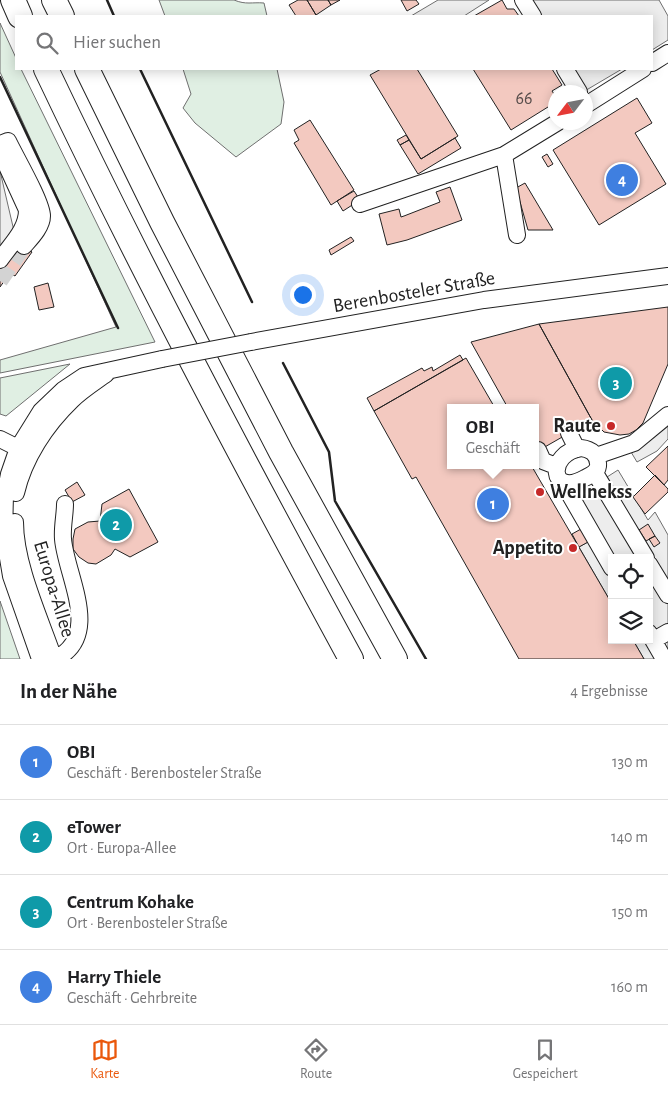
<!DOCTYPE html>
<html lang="de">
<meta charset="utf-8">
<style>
body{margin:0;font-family:"Alegreya Sans",sans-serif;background:#f6f6f6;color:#202124}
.controls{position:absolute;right:15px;bottom:15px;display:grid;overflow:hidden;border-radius:0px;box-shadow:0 2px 12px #0003}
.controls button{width:45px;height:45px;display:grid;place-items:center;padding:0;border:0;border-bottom:1px solid #e0e0e0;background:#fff;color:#202124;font:25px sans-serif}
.compass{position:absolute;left:548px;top:85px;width:45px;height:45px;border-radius:50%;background:#fff;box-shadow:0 2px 12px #0003;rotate:238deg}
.you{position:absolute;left:302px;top:294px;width:18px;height:18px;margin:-12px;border:4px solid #fff;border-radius:50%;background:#1a73e8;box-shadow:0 0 0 8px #1a73e833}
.badge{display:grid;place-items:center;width:32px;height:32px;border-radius:50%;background:#ea580c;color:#fff;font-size:16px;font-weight:700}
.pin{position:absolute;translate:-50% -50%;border:2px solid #fff;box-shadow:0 1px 5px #0006}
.popup{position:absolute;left:447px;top:404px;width:92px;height:65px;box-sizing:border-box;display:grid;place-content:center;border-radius:0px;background:#fff;filter:drop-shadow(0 1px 4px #0005);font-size:16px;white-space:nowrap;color:#757577}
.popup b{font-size:19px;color:#202124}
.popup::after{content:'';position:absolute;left:50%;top:100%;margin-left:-10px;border:10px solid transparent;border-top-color:#fff}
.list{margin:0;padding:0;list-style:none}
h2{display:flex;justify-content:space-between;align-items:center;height:65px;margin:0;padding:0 20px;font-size:21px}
h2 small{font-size:16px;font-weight:400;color:#757577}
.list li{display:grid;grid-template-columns:32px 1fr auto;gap:15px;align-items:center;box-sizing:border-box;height:75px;padding:0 20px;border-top:1px solid #e0e0e0}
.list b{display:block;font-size:19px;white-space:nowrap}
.list p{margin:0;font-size:16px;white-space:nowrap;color:#757577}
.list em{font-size:16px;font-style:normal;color:#757577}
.icon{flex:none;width:28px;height:28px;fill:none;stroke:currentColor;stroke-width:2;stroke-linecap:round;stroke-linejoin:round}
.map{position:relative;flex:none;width:668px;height:659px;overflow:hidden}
.search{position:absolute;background:#fff;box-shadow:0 2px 12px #0003;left:15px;right:15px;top:15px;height:55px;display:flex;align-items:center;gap:12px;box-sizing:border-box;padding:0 18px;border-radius:0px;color:#757577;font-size:19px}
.sheet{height:365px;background:#fff}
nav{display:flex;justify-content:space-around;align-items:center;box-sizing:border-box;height:70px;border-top:1px solid #e0e0e0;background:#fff;font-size:14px;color:#757577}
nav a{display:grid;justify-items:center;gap:2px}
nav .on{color:#ea580c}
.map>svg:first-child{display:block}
</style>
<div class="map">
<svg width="668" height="659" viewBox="0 0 668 659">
<rect width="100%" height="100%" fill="#fff"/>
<path fill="#e0efe3" stroke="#6f6f6f" d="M 159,0 L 234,0 C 246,5 252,2 264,3 L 267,16 L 165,16 Z
M 0,23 L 16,58 L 16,69 L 21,69 L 155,342 L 0,373 L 0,360 L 116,327 L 0,72 Z
M 183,69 L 277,69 L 284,102 L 281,124 L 236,157 L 195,123 L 183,108 L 191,94 Z
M 70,364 L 6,416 L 0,414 L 0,378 Z
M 0,601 L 20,659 L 0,659 Z"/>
<path fill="#ededed" stroke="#6f6f6f" d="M 438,0 L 489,0 L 464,16 L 411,16 Z
M 515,0 L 659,0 L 668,16 L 668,40 L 652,50 L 652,16 L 525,16 Z
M 557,69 L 622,69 L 583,92 Z
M 0,171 L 14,231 L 0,252 Z
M 668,424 L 668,439 L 657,451 L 637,462 L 631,452 Z
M 618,470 L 648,520 L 655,512 L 668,535 L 668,659 L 644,659 L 633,640 L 649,640 L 649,558 L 612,558 L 612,604 L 579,547 L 588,542 L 581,501 L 611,484 L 607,477 Z"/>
<path fill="#f3c9c0" stroke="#222" d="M 298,0 L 307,0 L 316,15 L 314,16 L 296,16 L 289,5 Z
M 307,0 L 328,0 L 331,5 L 316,15 Z
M 328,0 L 340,0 L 331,5 Z
M 401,0 L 416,0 L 419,4 L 407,11 Z
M 502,0 L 507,9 L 514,9 L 519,16 L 474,16 Z
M 381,69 L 417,69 L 458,136 L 421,159 L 370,75 Z
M 473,69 L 552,69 L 562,85 L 552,91 L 556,97 L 556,102 L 511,130 Z
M 637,98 L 652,123 L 635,133 L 666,184 L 599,225 L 553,150 Z
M 310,120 L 354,190 L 331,205 L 294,143 L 299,140 L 294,130 Z
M 406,135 L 409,140 L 400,145 L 397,140 Z
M 455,138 L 461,148 L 418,174 L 400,145 L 409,140 L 421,159 Z
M 547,154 L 553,164 L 548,167 L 542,157 Z
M 525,183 L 553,230 L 528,230 L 516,188 Z
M 450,187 L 462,220 L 407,240 L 387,245 L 379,214 L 399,209 L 401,217 L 404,216 L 440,202 L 436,192 Z
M 354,191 L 360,200 L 343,211 L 337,201 Z
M 351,237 L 354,241 L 331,255 L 329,250 Z
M 21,244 L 32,252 L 15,276 L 10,273 L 0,287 L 0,274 Z
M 48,283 L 54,307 L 39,310 L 34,287 Z
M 668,307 L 668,364 L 643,423 L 636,430 L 629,434 L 620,435 L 604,432 L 592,420 L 539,324 Z
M 539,324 L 592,420 L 536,452 L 536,408 L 508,408 L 471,342 Z
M 460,355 L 463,360 L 374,411 L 367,398 L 422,368 L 424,371 L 432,367 L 433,371 Z
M 466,358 L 495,408 L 450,408 L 450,465 L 531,465 L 612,604 L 612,640 L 633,640 L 644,659 L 519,659 L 416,477 L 412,479 L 374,411 Z
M 668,446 L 668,480 L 664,485 L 646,467 Z
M 655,475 L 668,489 L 668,492 L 645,514 L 633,497 Z
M 77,482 L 85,495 L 72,502 L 65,490 Z
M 129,489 L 158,542 L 130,557 L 115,549 L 111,555 L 96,564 L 88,563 L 79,557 L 73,549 L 73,539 L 75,529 L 88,522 L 100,521 L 102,504 Z
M 648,524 L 655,536 L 646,541 L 639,530 Z
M 581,529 L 588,542 L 579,547 L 572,534 Z
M 655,536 L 660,543 L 654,547 L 649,539 Z"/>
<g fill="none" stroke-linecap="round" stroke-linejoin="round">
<path stroke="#d3d3d3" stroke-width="16" stroke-dasharray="16 8" stroke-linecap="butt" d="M 0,281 L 24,246"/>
<g stroke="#222" stroke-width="18">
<path id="minor" d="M 523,0 L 533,16
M 652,63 L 668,53
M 565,69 L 579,92
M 586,105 L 643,69
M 0,144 L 8,141 C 15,156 42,202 42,216 C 42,227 31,238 24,246
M 0,151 L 27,210 C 27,230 11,244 0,260
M 360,204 L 504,155
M 517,235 L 504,155 L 558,122
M 251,342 L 484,300 L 668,276
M 569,433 L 577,449
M 0,439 L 28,453
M 581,448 C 591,449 599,455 598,466 C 597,473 591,475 585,478 C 549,498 547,453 581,448 Z
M 538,450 L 543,461 L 556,466
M 596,456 L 634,443 L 668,415
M 595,473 L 646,558
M 567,484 L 570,495 L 612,568
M 16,493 C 24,458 46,425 72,400 C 82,390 95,382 106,374
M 15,522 C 15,565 40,618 54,659
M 649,564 L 668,595
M 649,633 L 664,659
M 654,640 L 668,632
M 40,659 L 11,576 L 4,534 L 5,495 L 9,474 L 18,448 L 41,411 L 63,390 L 84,376 L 162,359
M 55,659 C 103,636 66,576 63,539 C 62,527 65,515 65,504"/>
</g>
<g stroke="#222" stroke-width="26">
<path id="highway" d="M 13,0 L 20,16
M 54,0 L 62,16
M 46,69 C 141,269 245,464 351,659
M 87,69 L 162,222 L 281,452 L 395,659"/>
</g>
<use href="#minor" stroke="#fff" stroke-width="16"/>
<use href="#highway" stroke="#fff" stroke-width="24"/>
<g stroke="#222" stroke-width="18" stroke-linecap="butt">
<path id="minor-bridge" d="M 162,359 L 251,342"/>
</g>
<use href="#minor-bridge" stroke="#fff" stroke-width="16"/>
<path stroke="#222" stroke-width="2.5" d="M 107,0 L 114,16
M 140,69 L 252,302
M 0,77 L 118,328
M 283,363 L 329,452 L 335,501 L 426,659"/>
</g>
<g fill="#c62828" stroke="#fff" stroke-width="2">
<circle cx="611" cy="426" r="5"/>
<circle cx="540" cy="492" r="5"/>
<circle cx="573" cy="548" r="5"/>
</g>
<g text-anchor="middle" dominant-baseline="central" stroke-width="4" stroke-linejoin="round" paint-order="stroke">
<g font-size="18" fill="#564c4a">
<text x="524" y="99">66</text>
</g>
<g font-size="20" fill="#222" stroke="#fff">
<text transform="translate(414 292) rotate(-10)">Berenbosteler Straße</text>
<text transform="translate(54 589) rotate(73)">Europa-Allee</text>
</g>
<g font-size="20" font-weight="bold" fill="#222" stroke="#fff" text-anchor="end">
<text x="601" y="426">Raute</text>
<text x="550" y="492" text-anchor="start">Wellnekss</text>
<text x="563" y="548">Appetito</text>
</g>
</g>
</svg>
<div class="controls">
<button><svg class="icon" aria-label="locate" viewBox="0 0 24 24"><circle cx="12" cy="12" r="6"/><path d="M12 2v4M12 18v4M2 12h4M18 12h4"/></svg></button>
<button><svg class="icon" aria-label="layers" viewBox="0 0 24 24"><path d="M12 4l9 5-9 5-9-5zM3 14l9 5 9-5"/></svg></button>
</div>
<svg class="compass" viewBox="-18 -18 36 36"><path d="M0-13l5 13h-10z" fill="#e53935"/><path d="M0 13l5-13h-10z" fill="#757577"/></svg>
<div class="you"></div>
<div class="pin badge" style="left:493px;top:504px;background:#3f7fe0">1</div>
<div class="popup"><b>OBI</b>Geschäft</div>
<div class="pin badge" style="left:116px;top:525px;background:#0f9aa8">2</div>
<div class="pin badge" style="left:616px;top:383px;background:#0f9aa8">3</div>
<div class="pin badge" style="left:622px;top:180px;background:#3f7fe0">4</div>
<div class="search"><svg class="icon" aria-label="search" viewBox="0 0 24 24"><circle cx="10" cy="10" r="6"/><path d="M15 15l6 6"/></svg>Hier suchen</div>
</div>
<section class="sheet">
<h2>In der Nähe<small>4 Ergebnisse</small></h2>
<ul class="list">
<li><span class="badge" style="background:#3f7fe0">1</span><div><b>OBI</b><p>Geschäft · Berenbosteler Straße</p></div><em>130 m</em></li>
<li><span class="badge" style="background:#0f9aa8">2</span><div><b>eTower</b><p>Ort · Europa-Allee</p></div><em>140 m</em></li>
<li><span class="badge" style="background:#0f9aa8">3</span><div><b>Centrum Kohake</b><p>Ort · Berenbosteler Straße</p></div><em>150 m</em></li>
<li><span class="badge" style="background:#3f7fe0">4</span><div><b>Harry Thiele</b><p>Geschäft · Gehrbreite</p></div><em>160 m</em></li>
</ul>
</section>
<nav>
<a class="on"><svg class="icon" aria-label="map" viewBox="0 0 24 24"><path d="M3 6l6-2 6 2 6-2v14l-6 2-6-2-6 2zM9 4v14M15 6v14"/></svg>Karte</a>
<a><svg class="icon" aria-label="directions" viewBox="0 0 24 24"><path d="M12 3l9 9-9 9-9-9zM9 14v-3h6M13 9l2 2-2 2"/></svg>Route</a>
<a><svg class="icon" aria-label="saved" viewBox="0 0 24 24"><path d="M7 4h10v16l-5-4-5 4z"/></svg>Gespeichert</a>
</nav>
